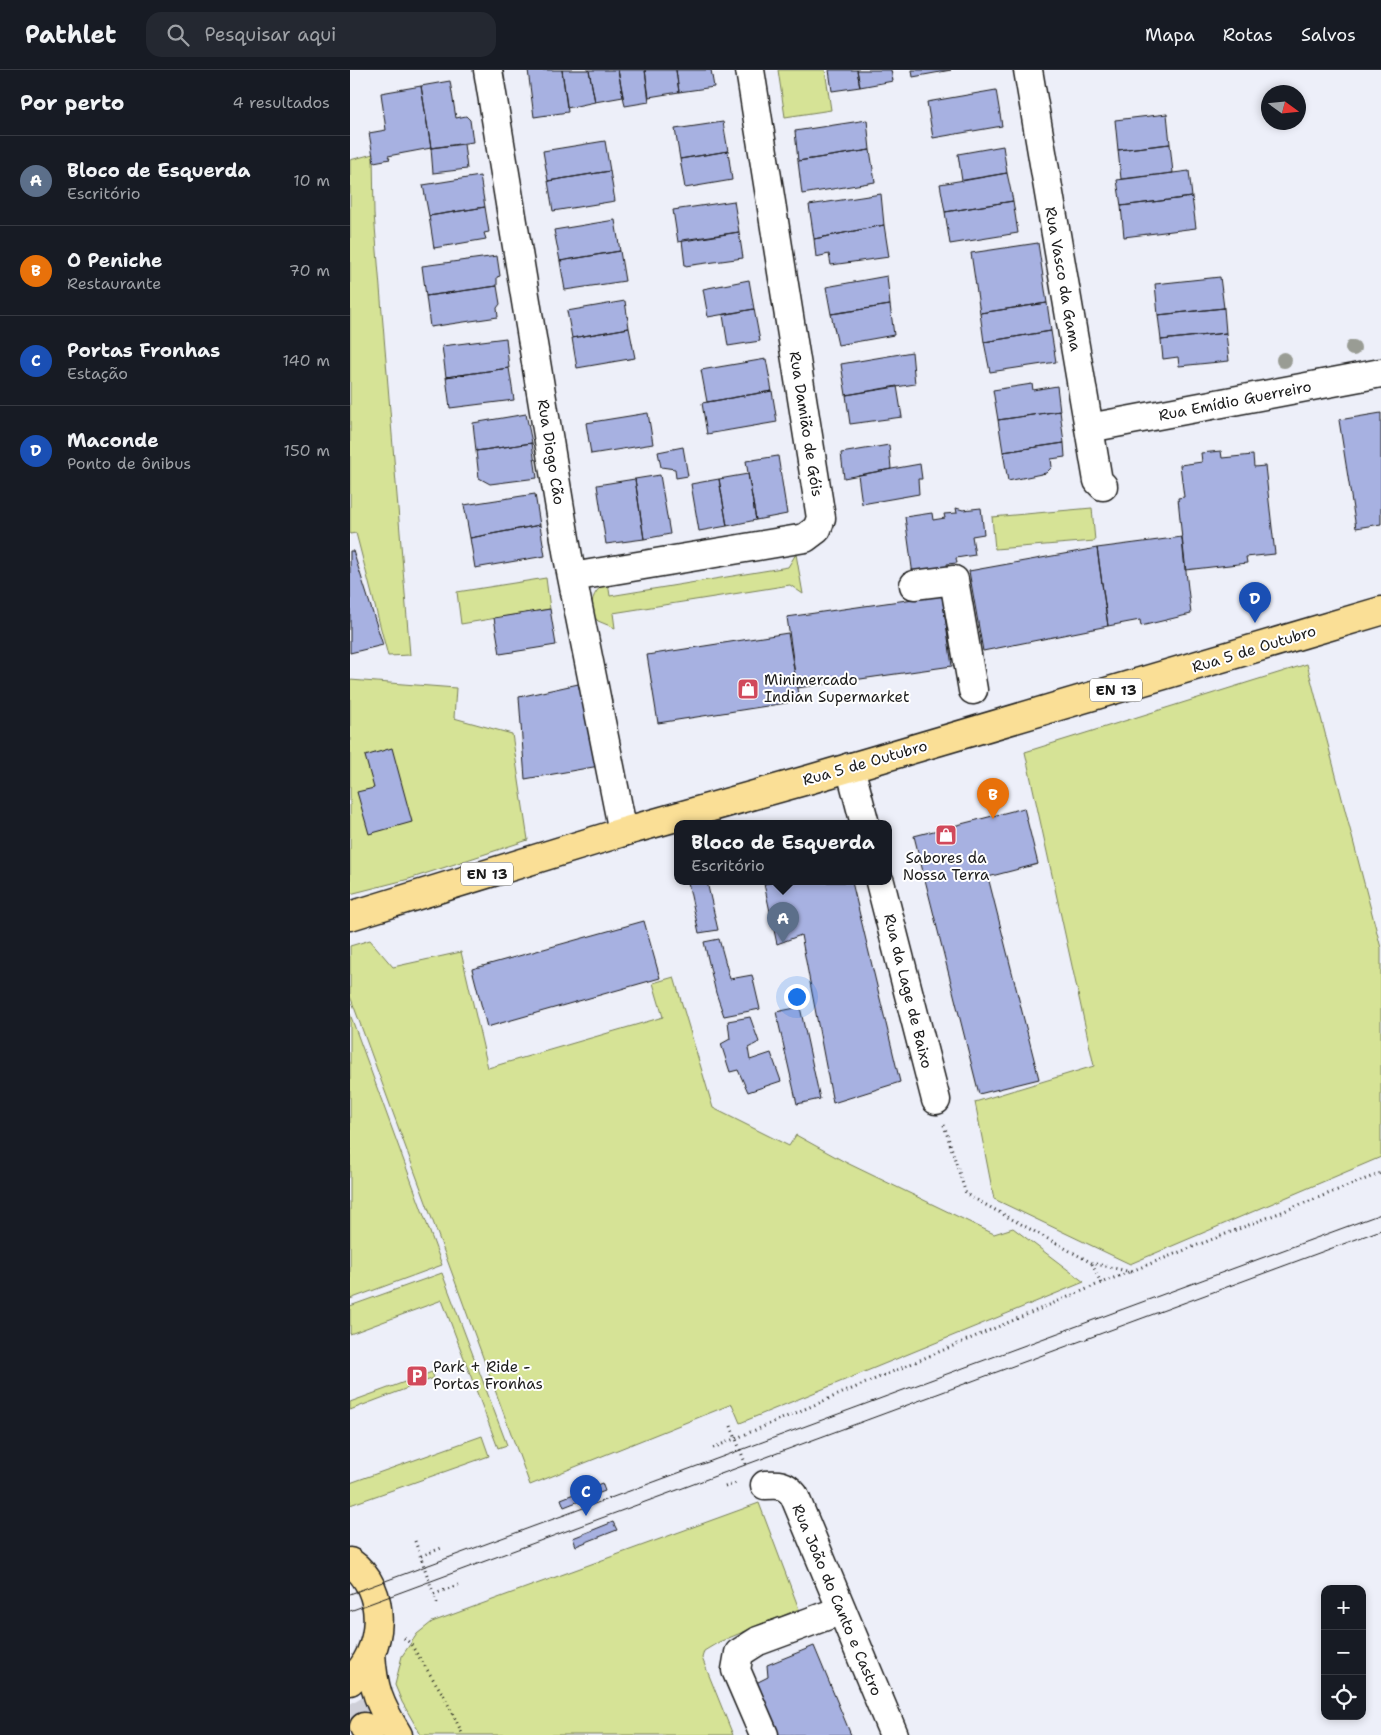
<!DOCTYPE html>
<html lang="pt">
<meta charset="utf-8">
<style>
body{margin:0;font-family:"Shantell Sans",sans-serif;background:#242831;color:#f1f3f6}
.controls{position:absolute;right:15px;bottom:15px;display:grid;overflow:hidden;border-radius:10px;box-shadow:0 2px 8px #0003}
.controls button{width:45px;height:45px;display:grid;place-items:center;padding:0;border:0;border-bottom:1px solid #363941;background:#171b24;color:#f1f3f6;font:25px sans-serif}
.compass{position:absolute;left:911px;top:15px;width:45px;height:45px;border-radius:50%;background:#171b24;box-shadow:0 2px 8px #0003;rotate:105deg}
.you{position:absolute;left:446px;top:926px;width:18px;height:18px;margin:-12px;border:4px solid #fff;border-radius:50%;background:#1a73e8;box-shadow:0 0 0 8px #1a73e833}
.badge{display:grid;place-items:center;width:32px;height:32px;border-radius:50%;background:#d1495b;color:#fff;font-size:16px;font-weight:700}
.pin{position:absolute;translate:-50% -41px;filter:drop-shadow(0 1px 2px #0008)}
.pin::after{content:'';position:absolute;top:26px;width:18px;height:15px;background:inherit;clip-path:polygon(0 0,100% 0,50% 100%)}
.popup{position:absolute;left:324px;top:750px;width:218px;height:65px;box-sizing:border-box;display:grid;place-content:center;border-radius:10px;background:#171b24;filter:drop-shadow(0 1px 4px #0005);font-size:16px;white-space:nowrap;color:#9ea1a6}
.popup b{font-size:19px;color:#f1f3f6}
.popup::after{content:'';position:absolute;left:50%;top:100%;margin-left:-10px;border:10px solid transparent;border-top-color:#171b24}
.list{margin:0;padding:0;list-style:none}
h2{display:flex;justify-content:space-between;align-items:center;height:65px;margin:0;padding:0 20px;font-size:21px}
h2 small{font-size:16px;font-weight:400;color:#9ea1a6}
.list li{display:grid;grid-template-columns:32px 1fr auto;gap:15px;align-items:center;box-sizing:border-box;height:90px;padding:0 20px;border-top:1px solid #363941}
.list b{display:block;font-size:19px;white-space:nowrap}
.list p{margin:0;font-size:16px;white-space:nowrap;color:#9ea1a6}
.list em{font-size:16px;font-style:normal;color:#9ea1a6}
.icon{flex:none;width:28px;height:28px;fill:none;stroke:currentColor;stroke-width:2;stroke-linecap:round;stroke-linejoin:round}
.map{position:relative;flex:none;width:1031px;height:1665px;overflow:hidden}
header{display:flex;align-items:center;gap:30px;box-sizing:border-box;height:70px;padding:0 25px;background:#171b24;border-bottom:1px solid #363941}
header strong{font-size:24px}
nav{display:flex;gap:28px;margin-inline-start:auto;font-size:18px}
.search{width:350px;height:45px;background:#242831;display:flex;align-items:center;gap:12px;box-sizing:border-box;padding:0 18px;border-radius:15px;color:#9ea1a6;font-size:19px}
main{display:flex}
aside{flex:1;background:#171b24}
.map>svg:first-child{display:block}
</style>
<header>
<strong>Pathlet</strong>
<div class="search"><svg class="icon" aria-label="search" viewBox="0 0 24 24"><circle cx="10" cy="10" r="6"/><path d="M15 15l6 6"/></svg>Pesquisar aqui</div>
<nav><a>Mapa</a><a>Rotas</a><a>Salvos</a></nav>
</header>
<main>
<aside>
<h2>Por perto<small>4 resultados</small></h2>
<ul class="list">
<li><span class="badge" style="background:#5c6f8a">A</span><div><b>Bloco de Esquerda</b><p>Escritório</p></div><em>10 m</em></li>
<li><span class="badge" style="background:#e8710a">B</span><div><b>O Peniche</b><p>Restaurante</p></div><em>70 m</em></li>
<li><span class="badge" style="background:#1a4fb4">C</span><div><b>Portas Fronhas</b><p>Estação</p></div><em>140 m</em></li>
<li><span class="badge" style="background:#1a4fb4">D</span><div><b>Maconde</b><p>Ponto de ônibus</p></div><em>150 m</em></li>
</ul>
</aside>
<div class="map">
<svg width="1031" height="1665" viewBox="0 0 1031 1665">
<rect width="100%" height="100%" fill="#edeff9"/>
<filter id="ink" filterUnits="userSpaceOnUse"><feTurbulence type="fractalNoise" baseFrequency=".02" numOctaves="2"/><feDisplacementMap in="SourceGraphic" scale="10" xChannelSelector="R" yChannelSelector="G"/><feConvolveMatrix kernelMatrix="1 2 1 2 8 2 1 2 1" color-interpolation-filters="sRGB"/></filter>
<g filter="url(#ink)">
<path fill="#d6e396" stroke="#798059" d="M 428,0 L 475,0 L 481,40 L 435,47 Z
M 23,84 L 24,144 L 60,585 L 38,586 L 6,463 L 0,464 L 0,90 Z
M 742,438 L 745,471 L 645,479 L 642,447 Z
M 446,484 L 453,524 L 440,515 L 263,543 L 265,558 L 248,551 L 241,543 C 241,528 245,519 258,512 L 260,526 L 438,497 Z
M 196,508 L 200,539 L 111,554 L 107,522 Z
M 957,594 L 1031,878 L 1031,1087 L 780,1194 L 644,1129 L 625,1032 L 744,996 L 675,682 Z
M 0,610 L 106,618 L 104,648 L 162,664 L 178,770 L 59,809 L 0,824 Z
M 20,870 L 43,897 L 111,882 L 138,998 L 313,947 L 303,913 L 324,907 L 363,1038 L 439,1076 L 446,1065 L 495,1092 L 644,1164 L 663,1158 L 734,1212 L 390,1353 L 382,1334 L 180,1415 L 0,926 L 0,876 Z
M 0,944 L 92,1195 L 0,1229 Z
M 92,1203 L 157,1375 L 148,1378 L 92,1230 L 0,1264 L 0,1236 Z
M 82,1302 L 84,1308 L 0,1340 L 0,1332 Z
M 132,1366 L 139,1386 L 0,1435 L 0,1413 Z
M 409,1433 L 449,1539 L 369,1572 L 354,1581 L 352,1588 L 383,1665 L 71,1665 L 52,1632 L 45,1615 L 52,1586 L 67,1564 L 82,1552 Z"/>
<path fill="#a7b1e1" stroke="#1c1c1c" d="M 178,0 L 212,0 L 218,42 L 184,47 Z
M 212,0 L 239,0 L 245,32 L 217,38 Z
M 239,0 L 268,0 L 273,27 L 245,32 Z
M 268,0 L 295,0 L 299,32 L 275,36 Z
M 295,0 L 326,0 L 329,22 L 299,27 Z
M 326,0 L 361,0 L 364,17 L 329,22 Z
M 479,0 L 507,0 L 510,17 L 482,21 Z
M 507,0 L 541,0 L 543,11 L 510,17 Z
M 562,0 L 601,0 L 563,7 Z
M 100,11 L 106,48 L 116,46 L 120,50 L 123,72 L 81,78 L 71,16 Z
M 71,16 L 81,78 L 38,86 L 40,89 L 24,92 L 19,63 L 36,60 L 31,23 Z
M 646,20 L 652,56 L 583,68 L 577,32 Z
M 817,44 L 820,74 L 768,80 L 765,50 Z
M 517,50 L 520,80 L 448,91 L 445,61 Z
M 373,52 L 378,81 L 330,89 L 325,59 Z
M 255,71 L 260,101 L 198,111 L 193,81 Z
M 114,74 L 117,99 L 83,103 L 81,78 Z
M 820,74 L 823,103 L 771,109 L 768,80 Z
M 653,76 L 657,103 L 612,111 L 608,84 Z
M 520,80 L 525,112 L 452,124 L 448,91 Z
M 378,81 L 382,110 L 335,118 L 330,89 Z
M 260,101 L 265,131 L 203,141 L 198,111 Z
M 839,101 L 842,127 L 771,136 L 767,110 Z
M 657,103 L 663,131 L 595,142 L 590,114 Z
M 130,106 L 135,137 L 79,146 L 73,115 Z
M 531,124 L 534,155 L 464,169 L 459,135 Z
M 842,127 L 846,158 L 774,167 L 771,136 Z
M 384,131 L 389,162 L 328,172 L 323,140 Z
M 663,131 L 668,163 L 600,174 L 595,142 Z
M 135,137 L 139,162 L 134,163 L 136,169 L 84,178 L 79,146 Z
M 265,150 L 270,181 L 210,191 L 204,160 Z
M 534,155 L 539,187 L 481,195 L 479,184 L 466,187 L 464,169 Z
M 389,162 L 393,188 L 335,196 L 332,170 Z
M 688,173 L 697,233 L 630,243 L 621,183 Z
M 270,181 L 275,211 L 215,220 L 210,191 Z
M 147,186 L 150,206 L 147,207 L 147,216 L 76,226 L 72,196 Z
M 537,206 L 540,235 L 481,244 L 476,217 Z
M 870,207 L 874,238 L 808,245 L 805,214 Z
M 399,210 L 404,239 L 358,247 L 353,219 Z
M 147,216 L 150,234 L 147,238 L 148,247 L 80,257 L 76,226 Z
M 275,231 L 279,258 L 222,268 L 217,241 Z
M 697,233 L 701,261 L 634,272 L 630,243 Z
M 540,235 L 544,265 L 488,275 L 481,244 Z
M 874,238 L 876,263 L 811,270 L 808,245 Z
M 404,239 L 410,271 L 378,276 L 373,245 Z
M 279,258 L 285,288 L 227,298 L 222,268 Z
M 701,261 L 706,292 L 640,302 L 634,272 Z
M 876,263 L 879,291 L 829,296 L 828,287 L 813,289 L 811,270 Z
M 156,268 L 159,298 L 96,307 L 92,276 Z
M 562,282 L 565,314 L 496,325 L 491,294 Z
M 416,289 L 422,321 L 357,332 L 351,300 Z
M 159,298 L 164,330 L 100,338 L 96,307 Z
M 682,314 L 683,320 L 707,316 L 710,341 L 648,350 L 643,320 Z
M 547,316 L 552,347 L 500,354 L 496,325 Z
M 422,321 L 427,352 L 357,364 L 352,333 Z
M 710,341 L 714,373 L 653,382 L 648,350 Z
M 298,343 L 303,374 L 241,384 L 236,353 Z
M 1031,343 L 1031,454 L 1006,458 L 989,350 Z
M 176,344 L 182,373 L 126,381 L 123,353 Z
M 182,373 L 187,408 L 140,414 L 129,408 L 126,381 Z
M 714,373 L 715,387 L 701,389 L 702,397 L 696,403 L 658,411 L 653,382 Z
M 539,375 L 541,399 L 494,408 L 491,383 Z
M 333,377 L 338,406 L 326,408 L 325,399 L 311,397 L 308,382 Z
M 871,381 L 872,388 L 903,385 L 904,397 L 915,396 L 925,484 L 896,487 L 897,493 L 835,500 L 828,428 L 834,427 L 830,395 L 852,392 L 851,383 Z
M 428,386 L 437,444 L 406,450 L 396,391 Z
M 570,394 L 572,409 L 568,409 L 569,424 L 512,434 L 508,405 Z
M 398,404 L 406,450 L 377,456 L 369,409 Z
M 310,405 L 320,464 L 294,469 L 285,409 Z
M 285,409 L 294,469 L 256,474 L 247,415 Z
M 369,409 L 377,456 L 349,461 L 341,414 Z
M 185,424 L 190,455 L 120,468 L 114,435 Z
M 606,438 L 613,440 L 631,438 L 634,464 L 622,466 L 625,485 L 606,488 L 607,493 L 597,494 L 598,500 L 563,505 L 555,447 L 582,443 L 583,450 L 595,448 L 594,444 L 607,443 Z
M 190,455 L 195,486 L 125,498 L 120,468 Z
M 832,467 L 841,544 L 791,556 L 790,550 L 758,556 L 747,478 Z
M 747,478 L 758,556 L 633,581 L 619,501 Z
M 0,481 L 3,481 L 33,575 L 0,583 Z
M 592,525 L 602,596 L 447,618 L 437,547 Z
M 200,539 L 206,575 L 150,584 L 144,548 Z
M 438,563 L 449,631 L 308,653 L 297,585 Z
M 233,613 L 249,696 L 175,709 L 169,627 Z
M 42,678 L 62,752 L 19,764 L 7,722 L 24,718 L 15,686 Z
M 674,738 L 688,794 L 638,807 L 689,1009 L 629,1024 L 564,766 Z
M 338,812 L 357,812 L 368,860 L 349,863 Z
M 424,812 L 502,812 L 550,1012 L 483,1033 L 451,865 L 427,874 L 414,814 Z
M 294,851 L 310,908 L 137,957 L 122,899 Z
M 369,869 L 380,909 L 402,905 L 410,939 L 374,946 L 366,923 L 354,872 Z
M 450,937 L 470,1029 L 447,1034 L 426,942 Z
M 400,947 L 409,972 L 398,978 L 400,990 L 421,983 L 431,1011 L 398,1022 L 388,1000 L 380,1002 L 371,974 L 380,969 L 378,951 Z
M 252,1413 L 255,1421 L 214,1437 L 211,1429 Z
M 263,1452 L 267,1460 L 226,1476 L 223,1468 Z
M 464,1576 L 501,1665 L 427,1665 L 406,1613 L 418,1607 L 417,1595 Z"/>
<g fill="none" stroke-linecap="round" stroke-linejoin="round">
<path stroke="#cecfd8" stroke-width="28" stroke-dasharray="28 14" stroke-linecap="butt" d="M 0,1634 L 14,1657"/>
<g stroke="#1c1c1c" stroke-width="31">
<path id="minor" d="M 138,0 L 218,487 L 273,762
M 678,0 L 748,411 L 753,416
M 739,358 L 1031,303
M 222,507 L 455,468 L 467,459 L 471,448 L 400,0
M 564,515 L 604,510 L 623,620
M 500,697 L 515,754
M 530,812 L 586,1030
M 415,1415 C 428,1414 435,1414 444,1425 L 544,1665
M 414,1665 L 386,1600 L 389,1583 L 408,1571 L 492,1540"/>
</g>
<g stroke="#1c1c1c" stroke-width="31">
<path id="major" d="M 0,846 L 273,762 L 461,709 L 1031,541
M 0,1492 C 39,1519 35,1583 0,1611
M 21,1583 C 23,1619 29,1634 48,1665
M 14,1657 L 19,1665"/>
</g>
<path stroke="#1c1c1c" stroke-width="3" stroke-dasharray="1 4" stroke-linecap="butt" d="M 594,1055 L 616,1124 L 742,1193 L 781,1202
M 742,1194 L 751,1213
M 381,1356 L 396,1395
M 363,1378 L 751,1213 L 1031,1103
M 375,1417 L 389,1412
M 65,1471 L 88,1536
M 71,1486 L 94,1477
M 84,1524 L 108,1515
M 54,1568 L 60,1573 L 94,1626 L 113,1665"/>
<use href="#minor" stroke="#fff" stroke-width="28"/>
<use href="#major" stroke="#fadf96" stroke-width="28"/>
<path stroke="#1c1c1c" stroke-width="1" d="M 0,1524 L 1031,1144
M 0,1541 L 1031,1160"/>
</g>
<g fill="#999c94">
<circle cx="1003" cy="278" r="8"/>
<circle cx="934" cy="290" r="8"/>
</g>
</g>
<defs>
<g id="shop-square" transform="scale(1.125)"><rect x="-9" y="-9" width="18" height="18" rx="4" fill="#d1495b" stroke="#fff"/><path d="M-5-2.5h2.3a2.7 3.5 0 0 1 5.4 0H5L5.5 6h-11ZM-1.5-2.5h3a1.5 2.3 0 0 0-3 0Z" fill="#fff"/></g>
<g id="parking-square" transform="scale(1.125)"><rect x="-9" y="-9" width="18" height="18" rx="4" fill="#d1495b" stroke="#fff"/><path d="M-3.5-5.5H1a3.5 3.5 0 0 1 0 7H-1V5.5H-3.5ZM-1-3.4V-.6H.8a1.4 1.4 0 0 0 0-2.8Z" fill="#fff"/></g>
</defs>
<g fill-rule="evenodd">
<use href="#shop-square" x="398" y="619"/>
<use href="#shop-square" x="596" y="765"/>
<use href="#parking-square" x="67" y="1306"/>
</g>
<g text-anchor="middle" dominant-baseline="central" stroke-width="4" stroke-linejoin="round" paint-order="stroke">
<g fill="#fff" stroke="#606060" stroke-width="1">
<rect x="740" y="608.5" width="52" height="23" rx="4"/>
<rect x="111" y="792.5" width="52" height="23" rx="4"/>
</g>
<g font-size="14" font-weight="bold" fill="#1c1c1c">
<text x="766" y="620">EN 13</text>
<text x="137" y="804">EN 13</text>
</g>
<g font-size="15" fill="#1c1c1c" stroke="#fff">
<text transform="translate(713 209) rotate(80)">Rua Vasco da Gama</text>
<text transform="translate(885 331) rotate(-11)">Rua Emídio Guerreiro</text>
<text transform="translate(456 354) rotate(81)">Rua Damião de Góis</text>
<text transform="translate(201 382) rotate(81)">Rua Diogo Cão</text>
<text transform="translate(904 579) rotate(-17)">Rua 5 de Outubro</text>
<text transform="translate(515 693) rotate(-16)">Rua 5 de Outubro</text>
<text transform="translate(558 921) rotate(76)">Rua da Lage de Baixo</text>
<text transform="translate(487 1530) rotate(67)">Rua João do Canto e Castro</text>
</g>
<g font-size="15" fill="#1c1c1c" stroke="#fff" text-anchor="start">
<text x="414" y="610">Minimercado<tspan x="414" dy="17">Indian Supermarket</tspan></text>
<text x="596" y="788" text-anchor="middle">Sabores da<tspan x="596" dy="17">Nossa Terra</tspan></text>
<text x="83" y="1297">Park + Ride -<tspan x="83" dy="17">Portas Fronhas</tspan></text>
</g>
</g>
</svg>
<div class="controls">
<button>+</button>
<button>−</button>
<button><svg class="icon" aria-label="locate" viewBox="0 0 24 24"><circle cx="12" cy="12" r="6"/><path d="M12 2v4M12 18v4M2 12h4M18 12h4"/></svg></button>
</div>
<svg class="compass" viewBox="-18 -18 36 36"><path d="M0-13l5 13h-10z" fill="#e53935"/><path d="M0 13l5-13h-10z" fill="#9ea1a6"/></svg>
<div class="you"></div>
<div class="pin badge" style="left:433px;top:873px;background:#5c6f8a">A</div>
<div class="popup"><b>Bloco de Esquerda</b>Escritório</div>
<div class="pin badge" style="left:643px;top:749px;background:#e8710a">B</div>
<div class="pin badge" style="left:236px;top:1446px;background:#1a4fb4">C</div>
<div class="pin badge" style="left:905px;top:553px;background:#1a4fb4">D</div>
</div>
</main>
